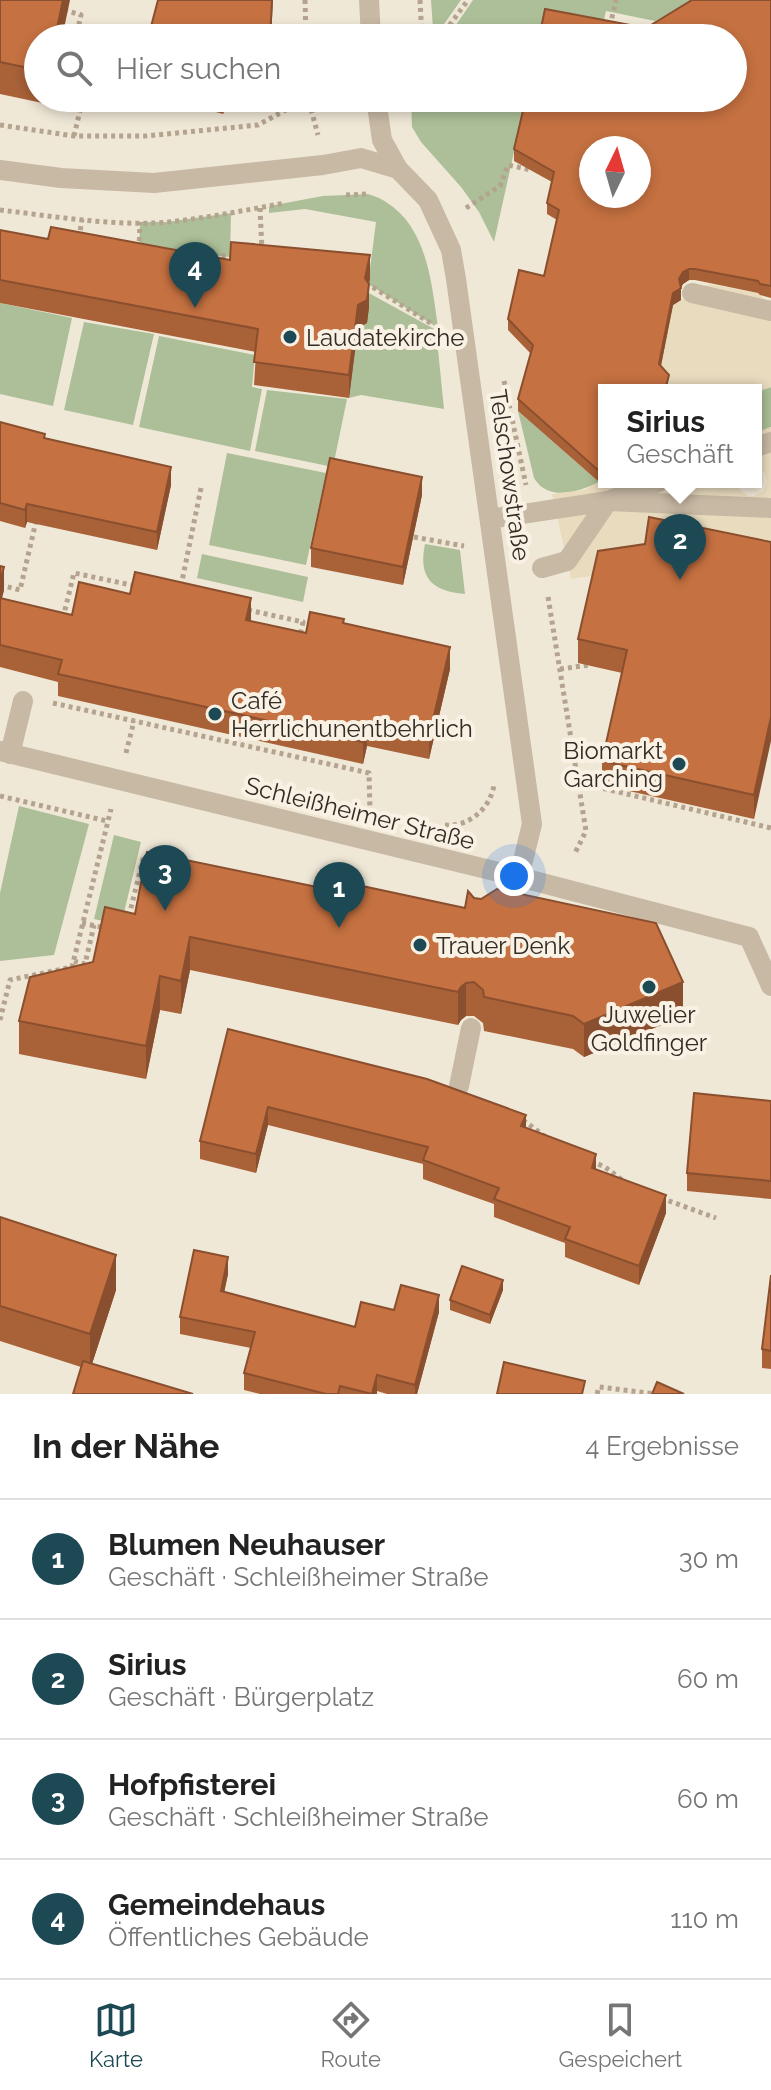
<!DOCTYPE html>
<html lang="de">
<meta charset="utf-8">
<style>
body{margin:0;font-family:Raleway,sans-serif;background:#f6f6f6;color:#222}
.compass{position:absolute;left:579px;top:136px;width:72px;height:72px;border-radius:50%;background:#fff;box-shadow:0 4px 12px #0003;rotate:5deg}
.you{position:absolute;left:514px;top:876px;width:28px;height:28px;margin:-20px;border:6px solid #fff;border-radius:50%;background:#1a73e8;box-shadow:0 0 0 12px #1a73e833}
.badge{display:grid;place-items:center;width:52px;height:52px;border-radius:50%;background:#1c4954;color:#fff;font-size:26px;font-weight:700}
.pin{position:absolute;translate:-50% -66px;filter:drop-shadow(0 2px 4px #0008)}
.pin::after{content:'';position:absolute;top:42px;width:28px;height:24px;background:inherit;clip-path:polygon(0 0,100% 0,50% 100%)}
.popup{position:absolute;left:598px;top:384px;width:164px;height:104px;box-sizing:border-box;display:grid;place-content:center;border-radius:0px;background:#fff;filter:drop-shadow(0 2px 6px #0005);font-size:26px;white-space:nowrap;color:#767676}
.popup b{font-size:30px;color:#222}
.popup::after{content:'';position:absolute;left:50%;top:100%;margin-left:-16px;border:16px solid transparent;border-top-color:#fff}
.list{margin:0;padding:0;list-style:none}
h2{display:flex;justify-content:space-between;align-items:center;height:104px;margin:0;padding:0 32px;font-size:34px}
h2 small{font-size:26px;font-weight:400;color:#767676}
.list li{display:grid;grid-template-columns:52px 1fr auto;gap:24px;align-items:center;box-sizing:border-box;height:120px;padding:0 32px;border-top:2px solid #e0e0e0}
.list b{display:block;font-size:30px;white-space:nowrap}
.list p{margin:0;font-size:26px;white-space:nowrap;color:#767676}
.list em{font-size:26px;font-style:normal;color:#767676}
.icon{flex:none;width:44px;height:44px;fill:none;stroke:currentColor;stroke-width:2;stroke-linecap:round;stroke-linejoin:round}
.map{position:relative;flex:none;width:771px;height:1394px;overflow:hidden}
.search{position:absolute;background:#fff;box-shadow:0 4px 12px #0003;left:24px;right:24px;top:24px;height:88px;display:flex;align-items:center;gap:20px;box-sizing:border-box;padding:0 28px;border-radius:44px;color:#767676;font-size:30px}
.sheet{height:584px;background:#fff}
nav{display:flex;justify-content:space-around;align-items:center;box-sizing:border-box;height:112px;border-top:2px solid #e0e0e0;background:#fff;font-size:22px;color:#767676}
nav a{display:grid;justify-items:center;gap:4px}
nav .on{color:#1c4954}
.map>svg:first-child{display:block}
</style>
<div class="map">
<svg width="771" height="1394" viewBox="0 0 771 1394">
<rect width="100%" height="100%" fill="#f0e8d7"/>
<path fill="#adbf98" d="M 431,0 L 461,0 L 442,27 L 433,29 Z
M 473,0 L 693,0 L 655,21 L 606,11 L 602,29 L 540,38 L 447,38 Z
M 411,98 L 526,98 L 494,242 L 479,212 L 461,187 L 421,142 L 412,127 Z
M 368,194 C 374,196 380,198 386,202 C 427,227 432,284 438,328 L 368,284 L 376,222 L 305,209 L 269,213 L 269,206 L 323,196 Z
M 231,213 L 230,257 L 139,249 L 140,222 L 166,222 Z
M 367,292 L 436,330 L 444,409 L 361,395 L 349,398 L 358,328 Z
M 0,303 L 72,318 L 53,406 L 0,394 Z
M 84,322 L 154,334 L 133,425 L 64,410 Z
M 159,336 L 255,355 L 252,387 L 262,389 L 250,451 L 139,427 Z
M 771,387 L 771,427 L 756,433 L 756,392 Z
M 267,390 L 347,399 L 333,467 L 255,451 Z
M 518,411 L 599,482 C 579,492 548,502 534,478 Z
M 227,453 L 326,473 L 306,565 L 209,545 Z
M 425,544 L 460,550 L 465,594 C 432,591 418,578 425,544 Z
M 202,554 L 308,577 L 303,602 L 197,578 Z
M 19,806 L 89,824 L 54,955 L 0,961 L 0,893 Z
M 114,835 L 141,842 L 121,925 L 94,919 Z"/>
<path fill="#e9dbbe" d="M 709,284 L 758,293 L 766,301 L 771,300 L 771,387 L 756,392 L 756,390 L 668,390 L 659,375 L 673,305 Z
M 771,427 L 771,566 L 645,568 L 571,579 L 552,494 L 584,490 L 599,482 L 604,465 L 604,482 L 737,482 L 741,491 L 749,496 L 754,496 L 763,491 L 767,482 L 765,473 L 756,466 L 756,433 Z"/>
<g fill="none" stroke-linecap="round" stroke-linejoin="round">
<path stroke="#b4a38e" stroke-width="5" stroke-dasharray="4 4" stroke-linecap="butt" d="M 305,0 L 306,38
M 420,0 L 422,38
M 64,10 L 81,15 L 76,38
M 610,26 L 616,0
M 440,38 L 468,0
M 0,125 L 74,136 L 146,136 L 258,125 L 308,98 L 318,135
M 74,136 L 83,98
M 346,195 L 368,194
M 260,208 L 262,250
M 466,208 L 500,186 L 508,165 L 531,170
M 0,210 C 53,216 115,227 168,222 C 207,218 246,210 285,203
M 79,238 L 82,219
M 139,249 L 140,222
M 190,253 L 236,257
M 366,283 L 432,324
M 504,381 L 526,485
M 414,537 L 464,546
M 0,585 L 20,590 L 37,517
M 181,586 L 201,488
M 548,597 L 586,831 L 575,853
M 248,610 L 303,622 L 300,635
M 63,618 L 74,573 L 136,586
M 560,669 L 589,665
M 53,703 L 369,773 L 370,811
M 126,753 L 134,721
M 580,783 L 771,828
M 0,796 L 107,821
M 445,825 C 469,827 490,809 494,785
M 129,916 L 144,855
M 82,923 L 105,928
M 74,961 L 85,964 L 94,925
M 0,1020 L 10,980 L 72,967 L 111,809
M 523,1120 L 547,1138
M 591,1161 L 605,1167 L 626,1183
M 661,1198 L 716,1218
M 597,1394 L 599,1387 L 655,1394"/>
<path stroke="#c8b9a4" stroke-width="20" d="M 369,0 L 371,38
M 376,98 L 382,140 L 398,169 L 428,200 L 451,250 L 456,279 L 532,824 L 519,877
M 0,170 L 61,178 L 154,183 L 323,165 L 361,158 L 398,169
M 692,293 L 771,311
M 756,447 L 771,442
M 490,519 L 608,501 L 659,482
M 542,568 L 567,561 L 608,501 L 771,508
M 0,751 L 519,877 L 749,937 L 771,986
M 10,754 L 23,701
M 459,1086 L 471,1028"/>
</g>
<path fill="#a96138" d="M 0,0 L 38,38 L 38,98 L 48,98 L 47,104 L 0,94 Z
M 771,0 L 771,298 L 760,295 L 758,293 L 695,280 L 689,280 L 683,284 L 681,287 L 681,300 L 673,305 L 661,366 L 669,387 L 668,390 L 604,390 L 599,482 L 518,411 L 518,399 L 531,354 L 508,330 L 508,319 L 544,276 L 557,220 L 547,214 L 547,203 L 552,182 L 514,161 L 514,149 L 646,28 Z
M 165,98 L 228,98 L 223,114 Z
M 0,230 L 48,239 L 370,278 L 369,284 L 369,307 L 367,323 L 358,328 L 349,398 L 254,385 L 256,352 L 0,303 Z
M 0,422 L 171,485 L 157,550 L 27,522 L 25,528 L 0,521 Z
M 422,495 L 403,585 L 311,567 L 311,548 Z
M 771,542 L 754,819 L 602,785 L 602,761 L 622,673 L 578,663 L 578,639 Z
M 0,566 L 4,590 L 2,598 L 72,615 L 251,621 L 306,633 L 344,623 L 450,669 L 429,759 L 367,746 L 363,764 L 58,696 L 58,682 L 0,667 Z
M 317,887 L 465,908 L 474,898 L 683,1016 L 584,1057 L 573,1049 L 484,1031 L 483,1023 L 474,1016 L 466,1016 L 461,1020 L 458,1025 L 190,970 L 181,1014 L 160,1010 L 146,1079 L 19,1054 L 19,1021 L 93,962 L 135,914 Z
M 228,1029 L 526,1128 L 596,1169 L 666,1213 L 639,1285 L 565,1257 L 565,1243 L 494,1217 L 494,1204 L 423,1179 L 423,1164 L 268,1125 L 256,1173 L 200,1159 L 200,1141 Z
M 771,1101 L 771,1199 L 687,1191 L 687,1173 Z
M 0,1217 L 116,1290 L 92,1364 L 81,1367 L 0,1341 Z
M 228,1274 L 224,1292 L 355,1327 L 394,1310 L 439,1312 L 417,1394 L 387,1394 L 377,1391 L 377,1394 L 260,1394 L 244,1390 L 244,1373 L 251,1348 L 180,1334 L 180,1317 Z
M 771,1275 L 771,1369 L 762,1368 L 762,1349 Z
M 503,1290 L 490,1324 L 450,1310 L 450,1300 Z"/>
<path fill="#8a4f2e" d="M 63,0 L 70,0 L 62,38 L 55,38 Z
M 272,0 L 273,0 L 271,38 L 270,38 Z
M 223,98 L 228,98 L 223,114 Z
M 370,255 L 370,278 L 365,301 L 369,284 L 369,307 L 367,323 L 358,328 L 349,398 L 349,375 L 358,305 Z
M 689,269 L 689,280 L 683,284 L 680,289 L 681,288 L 681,300 L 673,305 L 659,375 L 659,364 L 673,293 L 683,272 Z
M 604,454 L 604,465 L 599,482 L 599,471 Z
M 171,467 L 171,485 L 157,550 L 157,532 Z
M 422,477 L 422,495 L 403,585 L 403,567 Z
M 27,504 L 27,522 L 25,528 L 25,510 Z
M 4,567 L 4,590 L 0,605 L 0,582 Z
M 251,598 L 251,621 L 246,620 Z
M 450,647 L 450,669 L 429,759 L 429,737 Z
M 771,717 L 771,741 L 754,819 L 754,795 Z
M 367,724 L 367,746 L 363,764 L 363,742 Z
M 190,937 L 190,970 L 181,1014 L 181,981 Z
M 160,976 L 160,1010 L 146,1079 L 146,1046 Z
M 683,982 L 683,1016 L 584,1057 L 584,1024 Z
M 466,983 L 466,1016 L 461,1020 L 458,1025 L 458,992 L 461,987 Z
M 268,1107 L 268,1125 L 256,1173 L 256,1154 Z
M 526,1115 L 526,1133 L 521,1126 Z
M 596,1154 L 596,1172 L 592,1168 Z
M 666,1195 L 666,1213 L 639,1285 L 639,1266 Z
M 116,1255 L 116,1290 L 90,1370 L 90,1334 Z
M 228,1257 L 228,1274 L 221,1308 L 221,1291 Z
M 503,1280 L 503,1290 L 490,1324 L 490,1315 Z
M 439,1295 L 439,1312 L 417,1394 L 415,1394 L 415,1385 Z
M 377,1375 L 377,1394 L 372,1394 Z"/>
<path fill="#c57141" stroke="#8a4f2e" stroke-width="2" fill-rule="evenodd" d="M 0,0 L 63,0 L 55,38 L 38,38 L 38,70 L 0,62 Z
M 158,0 L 272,0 L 270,38 L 148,38 Z
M 692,0 L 771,0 L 771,286 L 760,284 L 758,281 L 695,269 L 689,269 L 683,272 L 679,279 L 681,288 L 673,293 L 659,364 L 669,375 L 665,390 L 604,390 L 604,454 L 599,471 L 518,399 L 533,345 L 508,319 L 519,270 L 544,276 L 559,210 L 547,203 L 554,172 L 514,149 L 526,98 L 733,98 L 733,38 L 539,38 L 545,9 L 646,28 ZM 591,148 L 639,148 L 639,196 L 591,196 Z
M 51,227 L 230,260 L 231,242 L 370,255 L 365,278 L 369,284 L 367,300 L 358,305 L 349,375 L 254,362 L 258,329 L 0,280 L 0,230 L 48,239 Z
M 0,422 L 45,434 L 44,438 L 171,467 L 157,532 L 27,504 L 25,510 L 0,503 Z
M 330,458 L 422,477 L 403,567 L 311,548 Z
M 649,517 L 771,542 L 771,717 L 754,795 L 602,761 L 627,650 L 578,639 L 598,551 L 645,544 Z
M 0,566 L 4,567 L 0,582 Z
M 135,572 L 251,598 L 246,620 L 306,633 L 310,612 L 344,619 L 343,623 L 450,647 L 429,737 L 367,724 L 363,742 L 58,674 L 62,660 L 0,645 L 0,598 L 72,615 L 79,582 L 130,594 Z
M 147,852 L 317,887 L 320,877 L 465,908 L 468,891 L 474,898 L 481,899 L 497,889 L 656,923 L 683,982 L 584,1024 L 573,1016 L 484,997 L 483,990 L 474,982 L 466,983 L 461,987 L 458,992 L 190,937 L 181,981 L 160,976 L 146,1046 L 19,1021 L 30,977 L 93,962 L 105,907 L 135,914 Z
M 228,1029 L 427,1079 L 526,1115 L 521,1126 L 596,1154 L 592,1168 L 666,1195 L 639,1266 L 565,1239 L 570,1227 L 494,1199 L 499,1188 L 423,1160 L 428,1147 L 268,1107 L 256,1154 L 200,1141 Z
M 694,1093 L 771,1101 L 771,1181 L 687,1173 Z
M 0,1217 L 116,1255 L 90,1334 L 0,1306 Z
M 194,1250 L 228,1257 L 221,1291 L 355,1327 L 361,1302 L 394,1310 L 401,1285 L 439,1295 L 415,1385 L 377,1375 L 372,1394 L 340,1386 L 338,1394 L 326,1394 L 244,1373 L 255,1332 L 180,1317 Z
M 462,1266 L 503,1280 L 490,1315 L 450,1300 Z
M 771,1275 L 771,1351 L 762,1349 Z
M 83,1361 L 193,1394 L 73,1394 Z
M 504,1362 L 585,1381 L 582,1394 L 497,1394 Z
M 657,1382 L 684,1394 L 652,1394 Z"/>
<g fill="#1c4954" stroke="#f9f1e3" stroke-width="3">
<circle cx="290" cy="337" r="8"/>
<circle cx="215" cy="714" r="8"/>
<circle cx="679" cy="764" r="8"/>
<circle cx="420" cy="945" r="8"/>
<circle cx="649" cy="987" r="8"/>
</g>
<g text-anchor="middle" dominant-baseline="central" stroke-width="8" stroke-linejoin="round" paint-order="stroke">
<g font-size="24" fill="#332c25" stroke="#f9f1e3" text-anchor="start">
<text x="306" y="337">Laudatekirche</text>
<text x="231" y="700">Café<tspan x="231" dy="28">Herrlichunentbehrlich</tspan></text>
<text x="663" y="750" text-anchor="end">Biomarkt<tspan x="663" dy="28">Garching</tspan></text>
<text x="436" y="945">Trauer Denk</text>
<text x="649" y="1014" text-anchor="middle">Juwelier<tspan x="649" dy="28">Goldfinger</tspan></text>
</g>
<g font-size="24" fill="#332c25" stroke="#f9f1e3">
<text transform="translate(510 475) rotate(82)">Telschowstraße</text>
<text transform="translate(360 813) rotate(14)">Schleißheimer Straße</text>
</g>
</g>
</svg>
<svg class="compass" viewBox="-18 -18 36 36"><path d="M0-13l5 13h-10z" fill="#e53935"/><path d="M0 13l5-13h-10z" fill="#767676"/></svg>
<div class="you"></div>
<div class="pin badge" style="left:339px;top:928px">1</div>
<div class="pin badge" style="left:680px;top:580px">2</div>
<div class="popup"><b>Sirius</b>Geschäft</div>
<div class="pin badge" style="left:165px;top:911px">3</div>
<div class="pin badge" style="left:195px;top:308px">4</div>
<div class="search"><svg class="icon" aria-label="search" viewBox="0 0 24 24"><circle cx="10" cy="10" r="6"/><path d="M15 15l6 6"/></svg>Hier suchen</div>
</div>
<section class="sheet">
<h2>In der Nähe<small>4 Ergebnisse</small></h2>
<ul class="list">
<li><span class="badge">1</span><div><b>Blumen Neuhauser</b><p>Geschäft · Schleißheimer Straße</p></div><em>30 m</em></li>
<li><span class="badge">2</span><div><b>Sirius</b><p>Geschäft · Bürgerplatz</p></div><em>60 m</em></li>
<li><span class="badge">3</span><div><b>Hofpfisterei</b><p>Geschäft · Schleißheimer Straße</p></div><em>60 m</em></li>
<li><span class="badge">4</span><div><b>Gemeindehaus</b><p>Öffentliches Gebäude</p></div><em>110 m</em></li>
</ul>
</section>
<nav>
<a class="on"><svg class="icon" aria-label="map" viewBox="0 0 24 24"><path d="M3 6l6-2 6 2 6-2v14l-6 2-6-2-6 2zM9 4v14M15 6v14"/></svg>Karte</a>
<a><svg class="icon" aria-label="directions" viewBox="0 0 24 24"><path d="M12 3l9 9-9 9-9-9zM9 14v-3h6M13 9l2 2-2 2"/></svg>Route</a>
<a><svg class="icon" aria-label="saved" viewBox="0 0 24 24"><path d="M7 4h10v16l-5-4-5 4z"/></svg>Gespeichert</a>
</nav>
